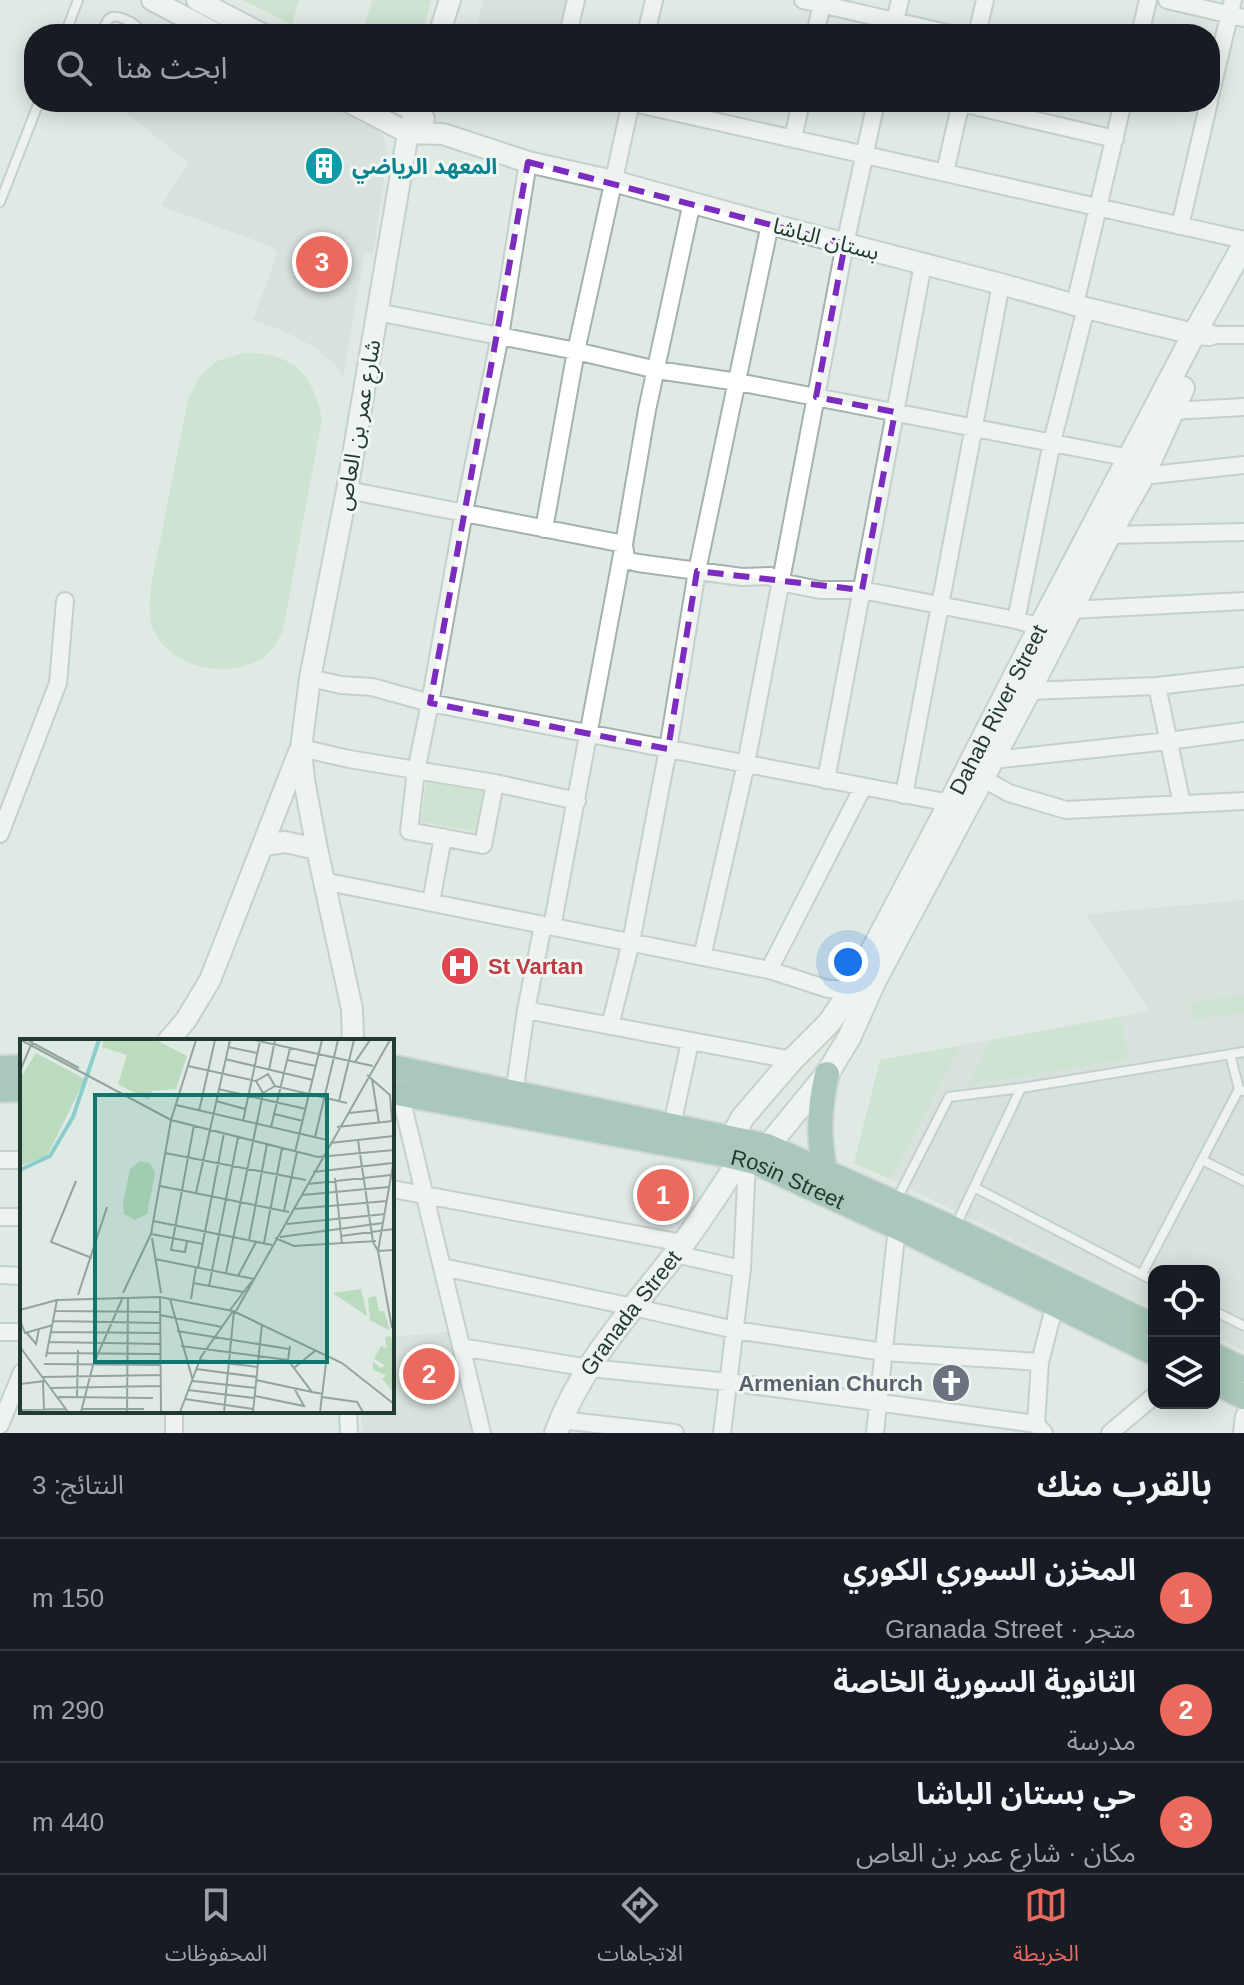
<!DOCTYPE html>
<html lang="ar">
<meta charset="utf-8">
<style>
body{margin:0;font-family:Helvetica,"Noto Sans Arabic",sans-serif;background:#20242c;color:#f1f3f6;direction:rtl}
.controls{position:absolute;right:24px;bottom:24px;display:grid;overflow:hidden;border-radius:16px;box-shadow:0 4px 20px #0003}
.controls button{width:72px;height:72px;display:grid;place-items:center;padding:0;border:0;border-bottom:2px solid #363941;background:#171b24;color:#f1f3f6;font:40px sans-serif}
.you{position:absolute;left:848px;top:962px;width:28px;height:28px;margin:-20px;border:6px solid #fff;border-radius:50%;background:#1a73e8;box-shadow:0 0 0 12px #1a73e833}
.badge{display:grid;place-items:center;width:52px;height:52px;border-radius:50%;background:#eb695d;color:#fff;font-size:26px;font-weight:700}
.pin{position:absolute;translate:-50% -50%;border:4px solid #fff;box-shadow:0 2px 8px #0006}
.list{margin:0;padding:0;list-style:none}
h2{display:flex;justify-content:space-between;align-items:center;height:104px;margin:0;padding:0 32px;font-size:34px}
h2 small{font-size:26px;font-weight:400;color:#9ea1a6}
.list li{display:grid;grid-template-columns:52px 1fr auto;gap:24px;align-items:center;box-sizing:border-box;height:112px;padding:0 32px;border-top:2px solid #363941}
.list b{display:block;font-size:30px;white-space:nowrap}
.list p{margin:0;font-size:26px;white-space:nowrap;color:#9ea1a6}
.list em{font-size:26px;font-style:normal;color:#9ea1a6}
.icon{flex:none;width:44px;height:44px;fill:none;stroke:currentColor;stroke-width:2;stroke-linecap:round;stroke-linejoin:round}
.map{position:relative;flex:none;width:1244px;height:1433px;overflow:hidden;direction:ltr}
.search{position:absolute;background:#171b24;box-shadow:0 4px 20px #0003;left:24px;right:24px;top:24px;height:88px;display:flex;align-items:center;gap:20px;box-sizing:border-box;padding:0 28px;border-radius:32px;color:#9ea1a6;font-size:30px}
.sheet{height:440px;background:#171b24}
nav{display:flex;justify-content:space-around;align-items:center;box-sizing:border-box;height:112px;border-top:2px solid #363941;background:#171b24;font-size:22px;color:#9ea1a6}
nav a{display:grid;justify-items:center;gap:4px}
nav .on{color:#eb695d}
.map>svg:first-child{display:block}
</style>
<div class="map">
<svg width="1244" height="1433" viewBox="0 0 1244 1433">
<rect width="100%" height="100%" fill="#e0eae4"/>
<path fill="#cedad3" d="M 483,0 L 566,0 L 558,34 L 475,34 Z
M 131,102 L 328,102 L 371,125 L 384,137 L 387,157 L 373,254 L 365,252 L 343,376 L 337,367 L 316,348 L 279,329 L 253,321 L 277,253 L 272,247 L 161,206 L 189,163 L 126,113 Z
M 1244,900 L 1244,1351 L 1214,1337 L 1214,1271 L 1154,1271 L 1154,1310 L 890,1179 L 854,1163 L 880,1060 L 1149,1011 L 1086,914 Z
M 457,1331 L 479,1433 L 362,1433 L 361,1411 L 392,1411 L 392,1337 Z"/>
<path fill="#badbbd" d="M 242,0 L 299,0 L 292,25 Z
M 372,0 L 431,0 L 422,34 L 362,34 Z
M 243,353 C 292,353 312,371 322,419 L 283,630 C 271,658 255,666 227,669 C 194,672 153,651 150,615 C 148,589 156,562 161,537 C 170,491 179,445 188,399 L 199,377 L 217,361 Z
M 427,780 L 486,789 L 479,832 L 420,822 Z
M 1244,994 L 1244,1013 L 1195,1019 L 1189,1004 Z
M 1120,1017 L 1128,1059 L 968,1085 L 989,1041 Z
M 960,1046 L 890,1179 L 854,1163 L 880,1060 Z"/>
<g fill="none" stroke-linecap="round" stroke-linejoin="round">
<g stroke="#a3b2aa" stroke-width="12">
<path id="service" d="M 65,34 L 78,0
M 101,34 C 104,29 106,19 112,17 C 118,15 133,22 137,27 C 138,29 137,32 138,34
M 0,202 L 39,102
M 1230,1054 L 1239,1089 L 1244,1091
M 1202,1160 L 1244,1181
M 974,1187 L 1154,1281
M 897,1199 L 949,1097 L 1021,1088
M 956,1225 L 1021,1088 L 1244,1052
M 1142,1274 L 1239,1089
M 1214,1311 L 1244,1326"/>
</g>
<g stroke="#a3b2aa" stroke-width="20">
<path id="minor" d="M 803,0 L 951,34
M 1167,0 L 1244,18
M 568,34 L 576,0
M 646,34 L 654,0
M 815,34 L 823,0
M 892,34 L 900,0
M 977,34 L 985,0
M 1140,34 L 1148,0
M 1210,96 L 1233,0
M 629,102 L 1244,240
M 961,103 L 1115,139
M 793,138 L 801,102
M 945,172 L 961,102
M 1180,226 L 1209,102
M 1075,304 L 1123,102
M 377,312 L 576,351 L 657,370 L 738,382 L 1130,458
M 1210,335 L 1244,335
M 1172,411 L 1244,407
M 1143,476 L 1244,465
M 347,490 L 624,544 L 626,560 L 638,563 L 742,577 L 770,576 L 780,582 L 820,590 L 862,590 L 1016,620 L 1040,627
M 544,529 L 576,351 L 631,102
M 1109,535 L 1244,532
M 1070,610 L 1244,601
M 1016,620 L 1052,442 L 1086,308
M 310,678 L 341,685 L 372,687 L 430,703 L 950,803
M 1157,686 L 1182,804
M 1029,691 L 1157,686 L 1244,676
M 301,748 L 349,759 L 495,783 L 577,801
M 993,760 L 1168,741 L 1244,731
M 973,773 L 1009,793 L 1066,810 L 1244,801
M 826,780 L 923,264
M 495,783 L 483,845 L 409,831 L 416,771 L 430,703 L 464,512 L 500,336 L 528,162
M 904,795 L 1001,284
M 0,834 L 58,683 L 65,601
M 323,881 L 769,970 L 828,989 L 852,989
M 431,902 L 443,837
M 552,927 L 624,544 L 647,410 L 692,202
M 702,957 L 746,764 L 845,244 L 876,102
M 769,970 L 863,787
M 526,1010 L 792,1060
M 610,1026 L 631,942 L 668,749 L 697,571 L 770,224
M 400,1093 L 482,1433
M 514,1094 L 526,1010 L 543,925
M 672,1125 L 690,1042
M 0,1160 L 22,1160
M 392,1189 L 683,1243
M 0,1217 L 22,1217
M 675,1254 L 742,1269
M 442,1267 L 633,1307 L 735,1330 L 884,1352 L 1040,1362
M 0,1275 L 22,1276
M 0,1332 L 22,1332
M 461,1347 L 589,1368 L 729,1382 L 1036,1424
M 348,1411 L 349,1433
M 561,1420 L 675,1433
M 0,1425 L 22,1372
M 174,1433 L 174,1411
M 722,1433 L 742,1269 L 747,1160
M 875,1433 L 897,1227
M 1044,1433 L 1036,1424 L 1040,1362 L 1055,1304
M 1110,1433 L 1154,1396
M 1242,1433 L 1244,1416"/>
</g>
<g stroke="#a3b2aa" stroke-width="24">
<path id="tertiary" d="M 152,0 L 217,34
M 197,0 L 262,34
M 439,34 L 450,0
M 349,102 L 408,133 L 443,134 L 528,162 L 613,181 L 770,224 L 1001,284 L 1086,308 L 1194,334 L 1210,335
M 397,102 L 415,111 L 424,119
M 264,845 L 285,842 L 317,849
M 168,1041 L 186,1020 L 210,980 L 299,752
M 353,1041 L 352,1009 L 317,849 L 304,780 L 301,748 L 310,678 L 347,490 L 408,133 L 418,102"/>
</g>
<g stroke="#a0b5aa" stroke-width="26">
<g id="secondary">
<path id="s1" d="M 723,1152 L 743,1117 L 792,1060 L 829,1023 L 852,989 L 950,803 L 1040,627 L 1194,334 L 1244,245"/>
<path d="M 758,1158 L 827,1074 L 849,1038 L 875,980 L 1029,691 L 1109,535 L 1143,476 L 1183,388"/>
<path id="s2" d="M 556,1433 C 582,1361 637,1305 682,1245 C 703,1217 722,1187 741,1158"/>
</g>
</g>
<g stroke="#bdc4c1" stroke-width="28">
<g id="primary">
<path d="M 392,1067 L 767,1146 L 954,1229 L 1154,1326"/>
<path d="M 0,1068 L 22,1067"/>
<path d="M 0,1090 L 22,1089"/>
<path id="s3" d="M 392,1092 L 722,1154 L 755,1162 L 897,1227 L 1154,1353"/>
<path d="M 825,1171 C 818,1137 819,1108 827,1074"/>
<path d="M 1214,1355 L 1244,1370"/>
<path d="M 1214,1382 L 1244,1397"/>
</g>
</g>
<use href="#service" stroke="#fff" stroke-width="8"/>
<use href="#minor" stroke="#fff" stroke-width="16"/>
<use href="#tertiary" stroke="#fff" stroke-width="20"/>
<use href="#secondary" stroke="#fff" stroke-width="22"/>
<use href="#primary" stroke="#679e87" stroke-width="24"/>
</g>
<path d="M0 0H1244V1433H0ZM 528,162 L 845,244 L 816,397 L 895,412 L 862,590 L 697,571 L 668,749 L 430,703 Z" fill="#e0eae4" fill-opacity=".55" fill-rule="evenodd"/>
<path fill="none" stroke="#7b2cbf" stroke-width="6" stroke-dasharray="16 10" stroke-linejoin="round" d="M 528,162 L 845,244 L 816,397 L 895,412 L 862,590 L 697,571 L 668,749 L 430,703 Z"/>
<defs>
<g id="building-disc" transform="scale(2)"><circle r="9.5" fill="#0f9aa8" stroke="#f0f7f3"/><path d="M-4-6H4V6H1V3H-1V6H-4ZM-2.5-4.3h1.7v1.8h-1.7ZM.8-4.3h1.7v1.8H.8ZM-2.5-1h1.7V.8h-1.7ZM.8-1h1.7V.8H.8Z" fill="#fff"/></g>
<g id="hospital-disc" transform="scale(2)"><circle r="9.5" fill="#e0444e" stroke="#f0f7f3"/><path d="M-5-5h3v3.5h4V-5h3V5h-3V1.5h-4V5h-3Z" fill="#fff"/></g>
<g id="church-disc" transform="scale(2)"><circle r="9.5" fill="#6b7280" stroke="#f0f7f3"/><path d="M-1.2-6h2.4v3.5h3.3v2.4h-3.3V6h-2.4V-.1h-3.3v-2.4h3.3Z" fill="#fff"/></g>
</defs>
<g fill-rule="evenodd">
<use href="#building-disc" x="324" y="166"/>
<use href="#hospital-disc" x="460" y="966"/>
<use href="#church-disc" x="951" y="1383"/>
</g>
<g text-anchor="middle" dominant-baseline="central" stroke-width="6" stroke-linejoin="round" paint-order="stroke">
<g font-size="22" font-weight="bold" fill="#0d838f" stroke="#f0f7f3" text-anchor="start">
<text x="352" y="166">المعهد الرياضي</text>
</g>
<g font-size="22" fill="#223a2f" stroke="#f0f7f3">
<text transform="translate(826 239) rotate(15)">بستان الباشا</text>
<text transform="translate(358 425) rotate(-80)">شارع عمر بن العاص</text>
<text stroke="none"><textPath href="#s1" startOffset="524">Dahab River Street</textPath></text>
<text stroke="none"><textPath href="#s3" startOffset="406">Rosin Street</textPath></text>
<text stroke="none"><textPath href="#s2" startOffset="142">Granada Street</textPath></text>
</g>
<g font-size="22" font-weight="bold" fill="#be3a42" stroke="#f0f7f3" text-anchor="start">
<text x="488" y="966">St Vartan</text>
</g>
<g font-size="22" font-weight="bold" fill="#5b616d" stroke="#f0f7f3" text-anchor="end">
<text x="923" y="1383">Armenian Church</text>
</g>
</g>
<g transform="translate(20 1039)">
<rect width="374" height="374" fill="#e0eae4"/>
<path d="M 84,1 L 136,1 L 167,17 L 156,50 L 132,52 L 129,61 L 98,45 L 107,16 L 82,8 ZM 16,14 L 65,40 L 27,117 L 0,127 L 0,40 ZM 120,122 L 130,124 L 135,134 L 127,175 L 115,181 L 104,175 L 103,165 L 110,130 ZM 341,250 L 347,277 L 313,254 ZM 356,257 L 359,272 L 364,272 L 370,292 L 350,281 L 348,259 ZM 370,297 L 372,300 L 374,354 L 362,340 L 366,336 L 353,331 L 353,323 L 361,329 L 365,326 L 354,320 L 361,307 L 367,309 L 365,298 Z" fill="#badbbd"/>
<path fill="none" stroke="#8acdcd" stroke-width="4" d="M 0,131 L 30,117 L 53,78 L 79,1"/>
<path fill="none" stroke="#94a49c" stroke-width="2" d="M 1,1 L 151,81 L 298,118 L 374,111M 234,1 L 353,27M 9,2 L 59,29M 208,8 L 237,14M 205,20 L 293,41M 267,21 L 296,27M 335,23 L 350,1M 168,27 L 236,42 L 248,35 L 255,47M 249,31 L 255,1M 0,32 L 13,1M 347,36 L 370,56 L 372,82M 352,40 L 359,84M 236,42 L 243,54 L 255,47 L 327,64M 198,50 L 286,70M 196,62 L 225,70M 319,62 L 334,1M 156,66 L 307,101M 179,72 L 195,1M 329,74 L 357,71M 254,75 L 283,82M 223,82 L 240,2M 251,88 L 270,9M 317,88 L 373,82M 295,98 L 318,1M 338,101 L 353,203 L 358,212 L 374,211M 310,104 L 374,97M 275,113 L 302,1M 145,114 L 286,141M 293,133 L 373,124M 315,139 L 322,205M 56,142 L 31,203 L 72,219M 288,145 L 371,136M 140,147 L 269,173M 176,154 L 210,1M 282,156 L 369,148M 274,170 L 367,162M 264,172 L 277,113M 133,182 L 252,206M 267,185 L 365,175M 131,195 L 183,205M 321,197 L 374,190M 260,198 L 363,184M 132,199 L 141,254M 255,199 L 274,207 L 356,202M 229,201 L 247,105M 167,202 L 165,213 L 151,211 L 174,86M 244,204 L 262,109M 135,220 L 234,240M 178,229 L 204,94M 206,234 L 243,54M 218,237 L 236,203M 173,244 L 223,253M 189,247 L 218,98M 103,254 L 131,195 L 151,81 L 176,1M 58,256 L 87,168M 140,258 L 141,373M 150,260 L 173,342 L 236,349M 171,260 L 176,228M 0,271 L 37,261 L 140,258 L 213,272 L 322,324 L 374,365M 210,271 L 232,242M 36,272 L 139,273M 216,272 L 370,1M 140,276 L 202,288M 0,281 L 5,294 L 33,286M 33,282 L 140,284M 372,289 L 358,212 L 374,120M 157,292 L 269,310M 6,293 L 16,305 L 19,290M 31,293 L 140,294M 29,303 L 140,305M 161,307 L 268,321M 270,307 L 268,321 L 292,353 L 303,355M 0,308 L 48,373M 27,314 L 140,315M 26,318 L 37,261M 180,321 L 238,328M 24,325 L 140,326M 274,329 L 296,311M 176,330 L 237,338M 23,338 L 140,336M 236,341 L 292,353M 23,343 L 24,371M 0,345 L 25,342M 31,349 L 140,347M 168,351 L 234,359M 235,357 L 284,367 L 274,349M 38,358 L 133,359M 302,358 L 337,363 L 343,373M 57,359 L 58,311M 165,360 L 233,370M 61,370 L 124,370M 0,371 L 46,370M 61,373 L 73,326 L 103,258M 107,373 L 108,258M 160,373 L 181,318 L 213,272M 204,373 L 214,272M 233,373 L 242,285M 300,373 L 307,316"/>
<path fill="#0f766e" fill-opacity="0.15" stroke="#0f766e" stroke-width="4" d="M 75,56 L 307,56 L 307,323 L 75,323 Z"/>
<rect width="374" height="374" fill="none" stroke="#223a2f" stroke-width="4"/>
</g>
</svg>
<div class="controls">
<button><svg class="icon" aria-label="locate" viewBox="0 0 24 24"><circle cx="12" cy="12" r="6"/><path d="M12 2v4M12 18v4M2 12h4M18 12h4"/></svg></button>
<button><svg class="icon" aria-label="layers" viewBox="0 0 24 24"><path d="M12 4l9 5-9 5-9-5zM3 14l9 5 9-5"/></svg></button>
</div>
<div class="you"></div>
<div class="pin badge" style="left:663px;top:1195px">1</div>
<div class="pin badge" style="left:429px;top:1374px">2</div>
<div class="pin badge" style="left:322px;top:262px">3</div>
<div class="search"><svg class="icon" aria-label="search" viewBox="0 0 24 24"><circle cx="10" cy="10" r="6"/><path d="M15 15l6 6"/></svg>ابحث هنا</div>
</div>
<section class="sheet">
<h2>بالقرب منك<small>النتائج: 3</small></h2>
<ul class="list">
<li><span class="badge">1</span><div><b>المخزن السوري الكوري</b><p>متجر · Granada Street</p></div><em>150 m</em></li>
<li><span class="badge">2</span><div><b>الثانوية السورية الخاصة</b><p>مدرسة</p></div><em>290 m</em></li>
<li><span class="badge">3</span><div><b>حي بستان الباشا</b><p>مكان · شارع عمر بن العاص</p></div><em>440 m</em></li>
</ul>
</section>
<nav>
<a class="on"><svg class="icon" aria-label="map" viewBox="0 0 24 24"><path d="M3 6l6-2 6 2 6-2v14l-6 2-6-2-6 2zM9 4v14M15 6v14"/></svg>الخريطة</a>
<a><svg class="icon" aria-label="directions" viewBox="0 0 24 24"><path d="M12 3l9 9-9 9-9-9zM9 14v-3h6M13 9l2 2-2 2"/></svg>الاتجاهات</a>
<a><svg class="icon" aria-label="saved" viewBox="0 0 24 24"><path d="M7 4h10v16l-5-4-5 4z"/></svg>المحفوظات</a>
</nav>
